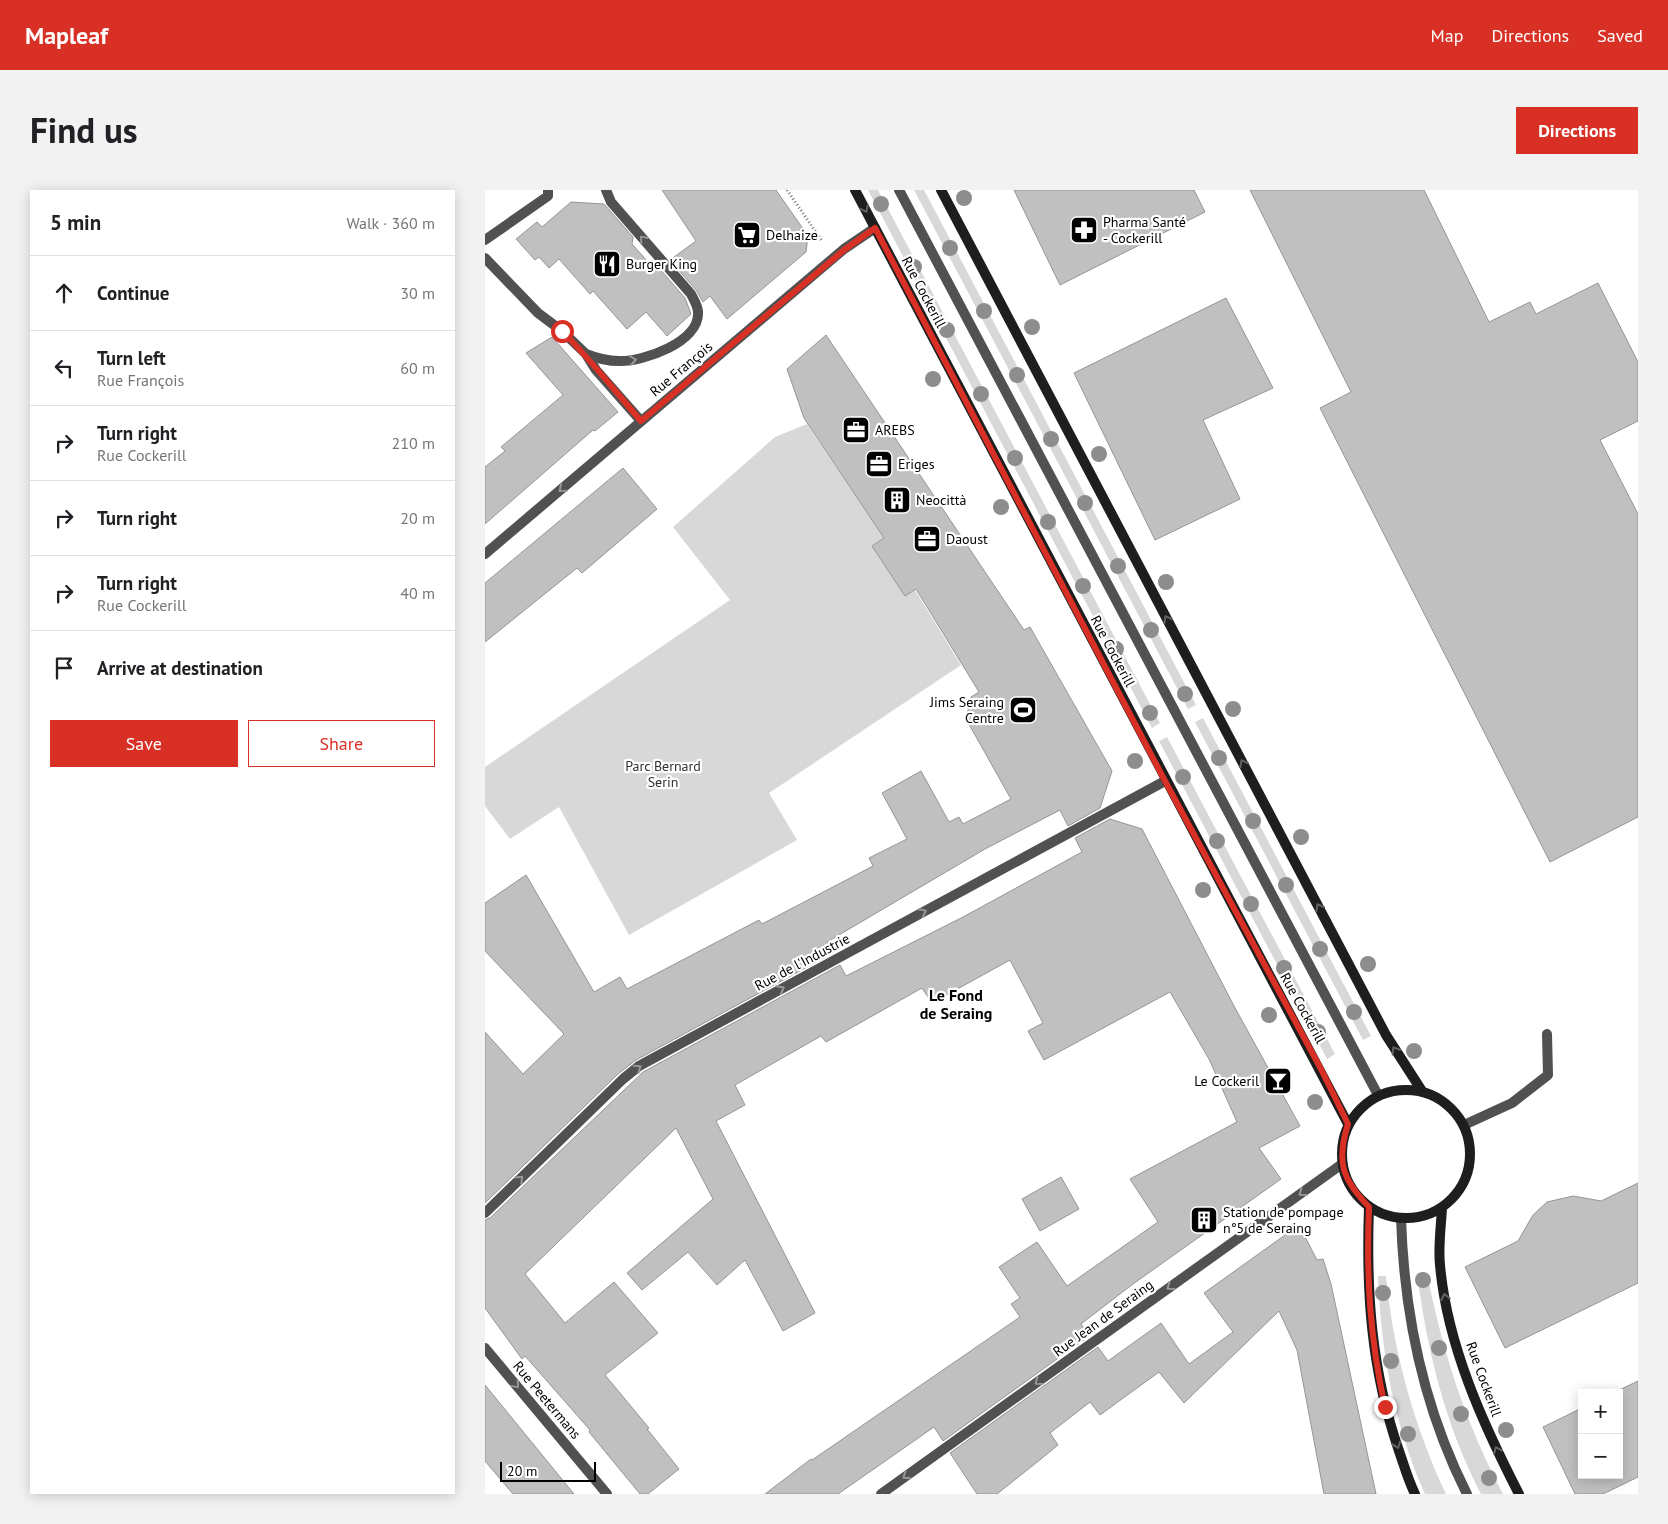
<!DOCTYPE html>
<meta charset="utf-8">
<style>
body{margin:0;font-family:"PT Sans",sans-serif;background:#f2f2f2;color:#202124}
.controls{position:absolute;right:15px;bottom:15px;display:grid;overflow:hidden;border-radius:0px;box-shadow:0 2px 12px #0003}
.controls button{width:45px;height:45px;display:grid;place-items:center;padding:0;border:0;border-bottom:1px solid #e0e0e0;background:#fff;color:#202124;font:25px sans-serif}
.scale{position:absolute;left:15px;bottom:12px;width:96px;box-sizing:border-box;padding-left:5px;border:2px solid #000;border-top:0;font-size:14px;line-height:18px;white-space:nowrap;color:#000;-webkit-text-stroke:4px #fff;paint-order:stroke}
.stop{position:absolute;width:15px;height:15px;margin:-11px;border:4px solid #d93025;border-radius:50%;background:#fff}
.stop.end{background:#d93025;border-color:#fff;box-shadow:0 1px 5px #0008}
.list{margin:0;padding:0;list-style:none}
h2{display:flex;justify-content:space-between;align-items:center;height:65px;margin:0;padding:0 20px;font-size:21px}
h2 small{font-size:16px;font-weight:400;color:#757577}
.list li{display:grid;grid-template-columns:32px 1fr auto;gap:15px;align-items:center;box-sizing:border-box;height:75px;padding:0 20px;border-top:1px solid #e0e0e0}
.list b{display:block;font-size:19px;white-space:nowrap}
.list p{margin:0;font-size:16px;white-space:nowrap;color:#757577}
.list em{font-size:16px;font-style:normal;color:#757577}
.actions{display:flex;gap:10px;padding:15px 20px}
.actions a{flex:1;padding:11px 0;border:1px solid #d93025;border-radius:0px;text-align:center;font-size:18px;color:#d93025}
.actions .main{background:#d93025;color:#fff}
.icon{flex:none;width:28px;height:28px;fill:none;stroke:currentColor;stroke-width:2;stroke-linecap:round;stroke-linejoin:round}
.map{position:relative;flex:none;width:1153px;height:1304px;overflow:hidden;border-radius:0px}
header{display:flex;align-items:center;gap:30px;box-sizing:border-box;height:70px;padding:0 25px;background:#d93025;color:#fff}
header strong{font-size:24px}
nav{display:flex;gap:28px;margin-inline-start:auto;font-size:18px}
.intro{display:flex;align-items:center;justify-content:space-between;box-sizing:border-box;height:120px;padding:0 30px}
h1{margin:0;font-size:35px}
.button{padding:12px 22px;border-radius:0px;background:#d93025;color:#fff;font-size:18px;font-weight:700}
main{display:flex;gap:30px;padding:0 30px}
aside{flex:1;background:#fff;border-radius:0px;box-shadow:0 2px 12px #0003}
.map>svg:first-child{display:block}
</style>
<header>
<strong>Mapleaf</strong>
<nav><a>Map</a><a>Directions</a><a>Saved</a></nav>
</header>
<div class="intro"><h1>Find us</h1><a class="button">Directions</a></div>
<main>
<aside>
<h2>5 min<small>Walk · 360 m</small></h2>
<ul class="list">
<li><svg class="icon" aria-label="ahead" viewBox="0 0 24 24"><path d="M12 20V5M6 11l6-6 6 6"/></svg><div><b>Continue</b></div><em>30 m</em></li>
<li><svg class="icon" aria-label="left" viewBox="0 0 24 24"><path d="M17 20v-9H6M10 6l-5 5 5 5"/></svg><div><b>Turn left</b><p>Rue François</p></div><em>60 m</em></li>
<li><svg class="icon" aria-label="right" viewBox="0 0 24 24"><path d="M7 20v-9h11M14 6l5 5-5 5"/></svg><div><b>Turn right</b><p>Rue Cockerill</p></div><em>210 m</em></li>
<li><svg class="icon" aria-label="right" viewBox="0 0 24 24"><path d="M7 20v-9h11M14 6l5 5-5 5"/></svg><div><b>Turn right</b></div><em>20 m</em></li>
<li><svg class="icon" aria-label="right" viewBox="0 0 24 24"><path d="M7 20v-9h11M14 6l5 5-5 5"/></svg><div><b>Turn right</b><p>Rue Cockerill</p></div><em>40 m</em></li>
<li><svg class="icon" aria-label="arrive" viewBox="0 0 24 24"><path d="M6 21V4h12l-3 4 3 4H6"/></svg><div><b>Arrive at destination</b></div></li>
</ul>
<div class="actions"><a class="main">Save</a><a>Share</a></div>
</aside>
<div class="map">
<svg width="1153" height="1304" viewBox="0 0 1153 1304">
<rect width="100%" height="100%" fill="#fff"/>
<path fill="#d8d8d8" d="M 383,0 L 393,0 L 675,533 L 667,538 Z
M 429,0 L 439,0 L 711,515 L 703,519 Z
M 322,234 L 399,348 L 387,356 L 420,406 L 430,400 L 476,475 L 284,603 L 312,650 L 144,745 L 74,617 L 25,649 L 0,616 L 0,577 L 245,410 L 188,337 L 290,247 Z
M 718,528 L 886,846 L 878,850 L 710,532 Z
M 682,547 L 850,864 L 842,869 L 674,551 Z
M 932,1083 L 942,1083 C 957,1160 981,1234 1018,1304 L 996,1304 C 960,1235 942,1160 932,1083 Z
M 893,1086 L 901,1086 C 908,1161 929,1236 961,1304 L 940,1304 C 909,1235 896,1162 893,1086 Z"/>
<path fill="#c0c0c0" stroke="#959595" d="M 177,0 L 291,0 L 323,46 L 321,62 L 242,129 L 225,106 L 218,112 L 211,100 L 185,70 L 211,51 Z
M 529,0 L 709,0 L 720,22 L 575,95 Z
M 765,0 L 939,0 L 1004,132 L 1045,112 L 1051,124 L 1113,93 L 1153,172 L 1153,231 L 1115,250 L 1153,324 L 1153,627 L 1065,672 L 835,218 L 866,202 Z
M 86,12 L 119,14 L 148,47 L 147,54 L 171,81 L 174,78 L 200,108 L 206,124 L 182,146 L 161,122 L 142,139 L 108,101 L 105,104 L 74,69 L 64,78 L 54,67 L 50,70 L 31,49 L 52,32 L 57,37 Z
M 741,108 L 788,198 L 718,230 L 755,309 L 670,350 L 589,183 Z
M 341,145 L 539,440 L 545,437 L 627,581 L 615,618 L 583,636 L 575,620 L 500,659 L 342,752 L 348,763 L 151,870 L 133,884 L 0,1013 L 0,842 L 38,884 L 79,844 L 0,761 L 0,713 L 41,685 L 109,802 L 135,787 L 142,799 L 274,730 L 277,734 L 388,676 L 384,668 L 422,649 L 397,603 L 436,581 L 464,632 L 474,627 L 478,634 L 526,609 L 481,529 L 486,507 L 494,502 L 431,399 L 420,406 L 387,356 L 399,348 L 319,228 L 302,179 Z
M 67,147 L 133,222 L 110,241 L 108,240 L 0,334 L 0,277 L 20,261 L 16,257 L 78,205 L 41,163 Z
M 138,278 L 172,319 L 97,383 L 92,378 L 0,452 L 0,393 Z
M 625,629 L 657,639 L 749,816 L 815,936 L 774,958 L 796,989 L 648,1094 L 596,1134 L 604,1146 L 458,1251 L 449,1237 L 353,1304 L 280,1304 L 326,1269 L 327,1270 L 535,1127 L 526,1114 L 535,1108 L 514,1077 L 552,1052 L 582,1096 L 673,1032 L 645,989 L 752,932 L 724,869 L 685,802 L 559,870 L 543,841 L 558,833 L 525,770 L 447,813 L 437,798 L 341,852 L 336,846 L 250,895 L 260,915 L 231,931 L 330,1123 L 298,1141 L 260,1070 L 232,1095 L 203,1062 L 157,1100 L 142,1083 L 228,1009 L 191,938 L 40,1084 L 80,1133 L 129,1092 L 173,1143 L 120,1185 L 164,1238 L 162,1239 L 194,1279 L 163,1304 L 155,1304 L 104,1242 L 105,1240 L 40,1166 L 37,1169 L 0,1118 L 0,1030 L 5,1028 L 158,882 L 355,775 L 361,786 L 478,727 L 597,662 L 590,648 Z
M 576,987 L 594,1019 L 555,1041 L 537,1009 Z
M 1153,993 L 1153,1093 L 1020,1158 L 980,1077 L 1033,1051 L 1048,1025 L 1062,1012 L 1088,1006 L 1116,1011 Z
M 814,1035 L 832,1070 L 838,1069 L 846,1094 L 891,1304 L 839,1304 L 812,1160 L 794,1121 L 699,1213 L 674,1182 L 615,1225 L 605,1212 L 565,1243 L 573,1255 L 556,1269 L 512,1304 L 492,1304 L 465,1263 L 613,1157 L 623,1171 L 676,1133 L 704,1174 L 748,1142 L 719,1103 Z
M 1153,1191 L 1153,1287 L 1118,1304 L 1090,1304 L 1058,1237 L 1097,1218 L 1097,1285 L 1134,1285 L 1134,1203 L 1128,1203 Z
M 0,1195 L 89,1304 L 28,1304 L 0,1271 Z"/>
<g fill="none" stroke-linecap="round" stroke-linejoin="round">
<path stroke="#737373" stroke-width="3" stroke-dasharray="1 2.5" stroke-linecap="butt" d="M 302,0 L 337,51"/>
<path stroke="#515151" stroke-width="10" d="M 414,0 L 893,905
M 0,50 L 63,6 L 63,0
M 0,68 L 53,123 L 77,141 L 101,164 L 111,180 L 156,231
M 101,164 C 111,168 122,171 134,171 C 158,172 215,152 213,122 C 213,116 209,110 206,104 L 126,12 L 121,0
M 979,935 L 1027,913 L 1063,885 L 1062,844
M 916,1028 C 919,1125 938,1217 982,1304"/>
<path stroke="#515151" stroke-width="10" d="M 0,364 L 359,59 L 390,38
M 0,1023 L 138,889 L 154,876 L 680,591
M 0,1158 L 122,1304
M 396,1304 L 857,974"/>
<path stroke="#1e1e1e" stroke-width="10" d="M 370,0 L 863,934
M 456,0 L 901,845 L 937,901
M857 964a64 64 0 1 1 128 0a64 64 0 1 1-128 0Z
M 884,1017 C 881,1102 886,1180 914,1261 C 919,1275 923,1290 930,1304
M 957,1018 C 956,1037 953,1057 955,1075 C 962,1155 998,1234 1034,1304"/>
</g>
<g fill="#8d8d8d">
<circle cx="479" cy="8" r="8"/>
<circle cx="396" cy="14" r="8"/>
<circle cx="465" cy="58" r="8"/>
<circle cx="429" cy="77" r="8"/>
<circle cx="499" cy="121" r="8"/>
<circle cx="547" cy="137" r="8"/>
<circle cx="462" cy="140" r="8"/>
<circle cx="532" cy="185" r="8"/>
<circle cx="448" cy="189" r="8"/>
<circle cx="496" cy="204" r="8"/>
<circle cx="566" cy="249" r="8"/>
<circle cx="614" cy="264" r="8"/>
<circle cx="530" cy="268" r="8"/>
<circle cx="600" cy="313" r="8"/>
<circle cx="516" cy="317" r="8"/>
<circle cx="563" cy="332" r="8"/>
<circle cx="633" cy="376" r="8"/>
<circle cx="681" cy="392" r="8"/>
<circle cx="598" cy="396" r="8"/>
<circle cx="666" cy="440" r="8"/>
<circle cx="631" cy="459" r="8"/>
<circle cx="700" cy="504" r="8"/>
<circle cx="748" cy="519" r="8"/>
<circle cx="665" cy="523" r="8"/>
<circle cx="734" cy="568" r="8"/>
<circle cx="650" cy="571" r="8"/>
<circle cx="698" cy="587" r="8"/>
<circle cx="768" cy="631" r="8"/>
<circle cx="816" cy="647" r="8"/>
<circle cx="732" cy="651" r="8"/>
<circle cx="801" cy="695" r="8"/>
<circle cx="718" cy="700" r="8"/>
<circle cx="766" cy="714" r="8"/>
<circle cx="835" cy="759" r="8"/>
<circle cx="883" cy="774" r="8"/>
<circle cx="799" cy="778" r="8"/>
<circle cx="869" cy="822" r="8"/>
<circle cx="784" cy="825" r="8"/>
<circle cx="833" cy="842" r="8"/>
<circle cx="929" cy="861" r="8"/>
<circle cx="830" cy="912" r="8"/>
<circle cx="938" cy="1090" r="8"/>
<circle cx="898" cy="1103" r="8"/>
<circle cx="954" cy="1158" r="8"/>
<circle cx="906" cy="1171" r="8"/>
<circle cx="976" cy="1224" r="8"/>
<circle cx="1021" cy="1240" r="8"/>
<circle cx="923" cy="1244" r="8"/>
<circle cx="1004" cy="1288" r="8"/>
</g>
<defs><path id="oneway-chevron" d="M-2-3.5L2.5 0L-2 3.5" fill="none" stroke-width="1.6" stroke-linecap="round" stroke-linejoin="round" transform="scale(1.25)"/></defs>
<g stroke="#626262">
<use href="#oneway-chevron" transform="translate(380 19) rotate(63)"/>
<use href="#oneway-chevron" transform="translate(682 429) rotate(-118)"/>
<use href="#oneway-chevron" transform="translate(758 573) rotate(-118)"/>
<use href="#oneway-chevron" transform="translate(834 717) rotate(-118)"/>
<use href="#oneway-chevron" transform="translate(910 860) rotate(-122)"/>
<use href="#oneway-chevron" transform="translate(960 1107) rotate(-101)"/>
<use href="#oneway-chevron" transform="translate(912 1255) rotate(71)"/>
<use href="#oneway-chevron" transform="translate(1012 1260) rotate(-114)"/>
</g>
<g stroke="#979797">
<use href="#oneway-chevron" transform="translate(158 49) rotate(-131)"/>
<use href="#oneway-chevron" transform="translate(148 170) rotate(-9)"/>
<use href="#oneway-chevron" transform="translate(77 299) rotate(140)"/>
<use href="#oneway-chevron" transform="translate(438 722) rotate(-28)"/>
<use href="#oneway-chevron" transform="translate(296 799) rotate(-28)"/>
<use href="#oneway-chevron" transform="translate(153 878) rotate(-34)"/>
<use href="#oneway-chevron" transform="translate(35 989) rotate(-44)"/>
<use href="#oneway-chevron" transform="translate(817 1003) rotate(144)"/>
<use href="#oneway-chevron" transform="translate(685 1097) rotate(144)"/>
<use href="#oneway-chevron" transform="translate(553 1192) rotate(144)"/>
<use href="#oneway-chevron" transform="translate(31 1195) rotate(50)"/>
<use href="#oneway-chevron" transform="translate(421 1286) rotate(145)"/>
</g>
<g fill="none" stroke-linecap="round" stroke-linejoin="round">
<path stroke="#d93025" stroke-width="6" d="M 77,141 C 105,169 130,201 156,231 L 359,60 L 390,38 L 680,591 L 836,879 L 863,934 C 851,972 857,989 884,1017 C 881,1087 885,1149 900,1217"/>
</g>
<defs>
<g id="pharmacy-square" transform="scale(1.4375)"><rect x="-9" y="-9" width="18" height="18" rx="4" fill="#000" stroke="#fff"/><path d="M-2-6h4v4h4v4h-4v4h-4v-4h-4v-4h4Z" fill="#fff"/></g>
<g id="supermarket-square" transform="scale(1.4375)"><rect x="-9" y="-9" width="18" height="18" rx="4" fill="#000" stroke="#fff"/><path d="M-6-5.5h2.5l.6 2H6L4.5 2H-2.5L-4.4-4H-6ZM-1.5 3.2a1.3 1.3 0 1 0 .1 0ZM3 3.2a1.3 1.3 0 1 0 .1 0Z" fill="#fff"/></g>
<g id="restaurant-square" transform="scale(1.4375)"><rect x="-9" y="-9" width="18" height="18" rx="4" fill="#000" stroke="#fff"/><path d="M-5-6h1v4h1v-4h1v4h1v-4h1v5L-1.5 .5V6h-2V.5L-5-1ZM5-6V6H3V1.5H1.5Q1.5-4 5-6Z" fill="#fff"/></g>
<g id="office-square" transform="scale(1.4375)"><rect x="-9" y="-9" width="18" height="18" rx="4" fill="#000" stroke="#fff"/><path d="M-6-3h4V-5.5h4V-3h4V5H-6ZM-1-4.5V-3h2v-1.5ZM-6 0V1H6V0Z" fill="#fff"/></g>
<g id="building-square" transform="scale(1.4375)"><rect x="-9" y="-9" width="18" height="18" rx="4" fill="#000" stroke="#fff"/><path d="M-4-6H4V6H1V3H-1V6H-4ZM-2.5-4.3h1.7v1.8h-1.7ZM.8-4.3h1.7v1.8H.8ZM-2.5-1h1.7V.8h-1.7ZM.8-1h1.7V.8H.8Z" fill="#fff"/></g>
<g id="stadium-square" transform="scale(1.4375)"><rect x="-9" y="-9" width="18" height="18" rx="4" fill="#000" stroke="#fff"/><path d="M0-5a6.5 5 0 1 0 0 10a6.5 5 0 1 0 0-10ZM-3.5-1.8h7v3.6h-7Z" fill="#fff"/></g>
<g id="bar-square" transform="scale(1.4375)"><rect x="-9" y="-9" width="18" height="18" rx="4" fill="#000" stroke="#fff"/><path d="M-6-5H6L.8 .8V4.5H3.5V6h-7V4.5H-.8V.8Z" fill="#fff"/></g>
</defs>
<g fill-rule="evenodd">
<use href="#pharmacy-square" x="599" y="40"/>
<use href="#supermarket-square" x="262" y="45"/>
<use href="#restaurant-square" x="122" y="74"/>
<use href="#office-square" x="371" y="240"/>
<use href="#office-square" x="394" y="274"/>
<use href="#building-square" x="412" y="310"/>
<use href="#office-square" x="442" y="349"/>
<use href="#stadium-square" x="538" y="520"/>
<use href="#bar-square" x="793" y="891"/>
<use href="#building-square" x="719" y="1030"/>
</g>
<g text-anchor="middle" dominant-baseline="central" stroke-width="4.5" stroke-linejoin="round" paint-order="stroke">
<g font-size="14" fill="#000" stroke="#fff" text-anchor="start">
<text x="618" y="32">Pharma Santé<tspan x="618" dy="16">- Cockerill</tspan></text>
<text x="281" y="45">Delhaize</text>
<text x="141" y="74">Burger King</text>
<text x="390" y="240">AREBS</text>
<text x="413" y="274">Eriges</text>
<text x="431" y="310">Neocittà</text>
<text x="461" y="349">Daoust</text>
<text x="519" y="512" text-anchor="end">Jims Seraing<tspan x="519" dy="16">Centre</tspan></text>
<text x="774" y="891" text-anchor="end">Le Cockeril</text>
<text x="738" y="1022">Station de pompage<tspan x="738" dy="16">n°5 de Seraing</tspan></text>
</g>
<g font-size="14" fill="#000" stroke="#fff">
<text transform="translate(439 102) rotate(62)">Rue Cockerill</text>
<text transform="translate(196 179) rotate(-40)">Rue François</text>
<text transform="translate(628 461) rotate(62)">Rue Cockerill</text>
<text transform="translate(317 772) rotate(-28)">Rue de l'Industrie</text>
<text transform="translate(818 818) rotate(61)">Rue Cockerill</text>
<text transform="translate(618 1128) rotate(-36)">Rue Jean de Seraing</text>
<text transform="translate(999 1189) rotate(70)">Rue Cockerill</text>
<text transform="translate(62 1210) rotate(50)">Rue Peetermans</text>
</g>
<g font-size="14" fill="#2f2f2f" stroke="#fff">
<text x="178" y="576">Parc Bernard<tspan x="178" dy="16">Serin</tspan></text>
</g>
<g font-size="16" font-weight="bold" fill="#000" stroke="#fff">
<text x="471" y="805">Le Fond<tspan x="471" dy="18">de Seraing</tspan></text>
</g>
</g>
</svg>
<div class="controls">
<button>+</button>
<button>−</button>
</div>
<div class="scale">20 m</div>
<div class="stop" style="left:77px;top:141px"></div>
<div class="stop end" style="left:900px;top:1217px"></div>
</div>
</main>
